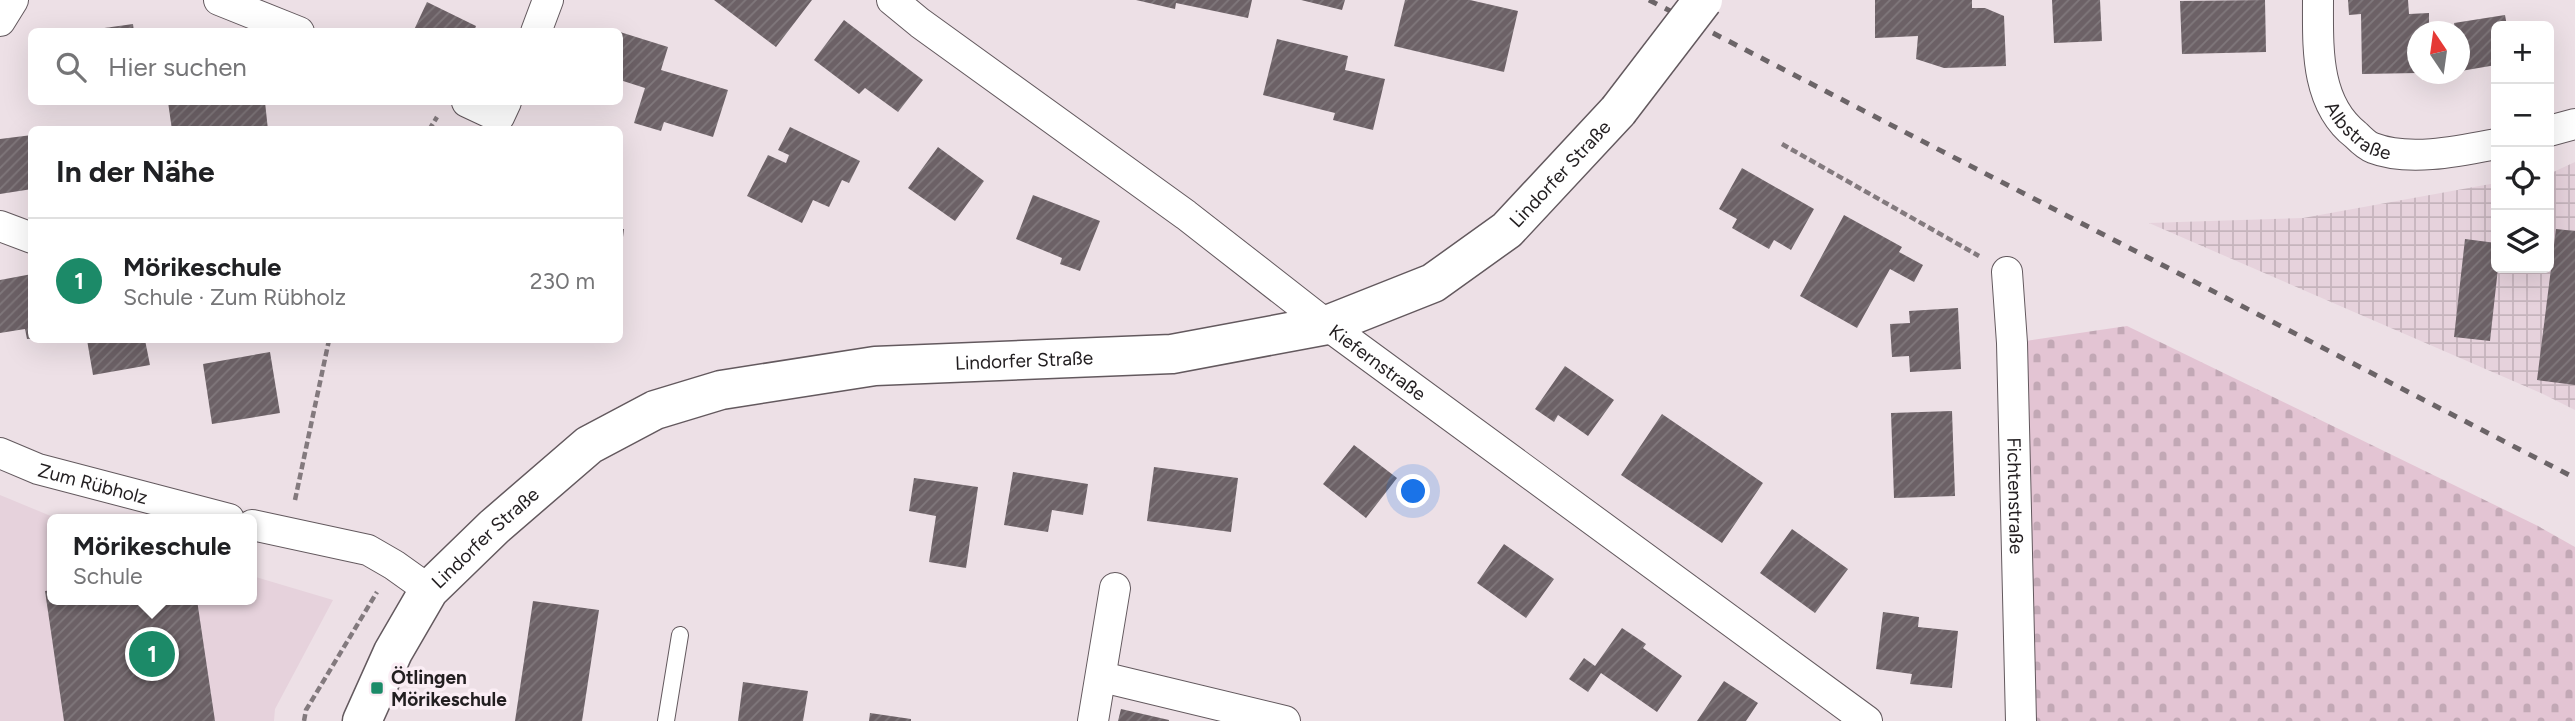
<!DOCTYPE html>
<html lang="de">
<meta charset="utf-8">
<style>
body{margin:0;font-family:Figtree,sans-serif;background:#f2f2f2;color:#202124}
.controls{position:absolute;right:21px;top:21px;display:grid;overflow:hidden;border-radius:10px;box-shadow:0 7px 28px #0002}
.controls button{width:63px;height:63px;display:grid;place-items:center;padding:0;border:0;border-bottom:2px solid #e0e0e0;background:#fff;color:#202124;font:35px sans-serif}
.compass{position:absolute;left:2407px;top:21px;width:63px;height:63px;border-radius:50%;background:#fff;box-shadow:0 7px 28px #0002;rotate:347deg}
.you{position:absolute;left:1414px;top:492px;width:24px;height:24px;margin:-18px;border:5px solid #fff;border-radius:50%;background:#1a73e8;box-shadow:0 0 0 10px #1a73e833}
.badge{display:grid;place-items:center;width:46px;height:46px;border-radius:50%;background:#1c8a68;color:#fff;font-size:23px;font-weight:700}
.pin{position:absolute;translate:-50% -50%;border:4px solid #fff;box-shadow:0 2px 7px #0006}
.popup{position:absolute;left:47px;top:514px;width:210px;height:91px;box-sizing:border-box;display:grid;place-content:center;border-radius:10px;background:#fff;filter:drop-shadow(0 2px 5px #0005);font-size:23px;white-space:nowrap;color:#757577}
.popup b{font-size:26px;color:#202124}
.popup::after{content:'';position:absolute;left:50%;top:100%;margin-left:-14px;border:14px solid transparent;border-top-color:#fff}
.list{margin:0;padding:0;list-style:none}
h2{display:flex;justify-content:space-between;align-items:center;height:91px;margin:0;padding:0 28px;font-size:30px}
h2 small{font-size:23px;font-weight:400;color:#757577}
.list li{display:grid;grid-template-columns:46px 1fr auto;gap:21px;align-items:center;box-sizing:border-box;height:126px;padding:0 28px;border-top:2px solid #e0e0e0}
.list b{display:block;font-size:26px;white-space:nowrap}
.list p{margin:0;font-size:23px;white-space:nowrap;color:#757577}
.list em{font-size:23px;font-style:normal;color:#757577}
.icon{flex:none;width:38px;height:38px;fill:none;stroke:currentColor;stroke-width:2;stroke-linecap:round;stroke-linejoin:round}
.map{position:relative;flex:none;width:2575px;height:721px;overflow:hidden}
.search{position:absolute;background:#fff;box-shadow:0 7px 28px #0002;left:28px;top:28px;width:595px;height:77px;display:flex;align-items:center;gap:18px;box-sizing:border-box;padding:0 24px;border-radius:10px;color:#757577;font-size:26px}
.panel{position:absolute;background:#fff;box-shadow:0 7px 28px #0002;left:28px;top:126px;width:595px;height:217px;border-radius:10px}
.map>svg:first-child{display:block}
</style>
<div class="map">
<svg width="2575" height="721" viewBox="0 0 2575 721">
<defs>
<pattern id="industrial-grid" width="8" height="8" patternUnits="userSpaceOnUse" patternTransform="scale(1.75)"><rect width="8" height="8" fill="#e6d2dc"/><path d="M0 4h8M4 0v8" fill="none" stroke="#c5b4bc"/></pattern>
<pattern id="cemetery-stones" width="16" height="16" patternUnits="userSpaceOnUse" patternTransform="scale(1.75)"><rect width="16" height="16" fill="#e3c4d3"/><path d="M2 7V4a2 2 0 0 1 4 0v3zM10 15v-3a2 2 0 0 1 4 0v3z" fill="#c2a8b5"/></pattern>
<pattern id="building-hatch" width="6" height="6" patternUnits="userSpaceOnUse" patternTransform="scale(1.75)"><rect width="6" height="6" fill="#6c6166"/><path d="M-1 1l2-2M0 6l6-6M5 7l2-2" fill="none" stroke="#80787c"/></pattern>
</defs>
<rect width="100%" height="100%" fill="#ede0e6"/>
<path fill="#e6d2dc" d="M 0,495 L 58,519 L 52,519 L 52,600 L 252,600 L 252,576 L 333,600 L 275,709 L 274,721 L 0,721 Z"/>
<path fill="url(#industrial-grid)" d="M 2575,162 L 2575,410 L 2543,394 L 2149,223 L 2303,218 L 2496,183 L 2496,268 L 2549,268 L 2549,174 Z"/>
<path fill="url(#cemetery-stones)" d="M 2127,326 L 2538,526 L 2575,547 L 2575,721 L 2021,721 L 2012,343 Z"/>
<path fill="url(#building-hatch)" d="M 714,0 L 812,0 L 776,47 Z
M 1136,0 L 1252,0 L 1248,18 L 1176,3 L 1175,9 Z
M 1301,0 L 1345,0 L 1342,10 Z
M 1405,0 L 1470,0 L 1518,11 L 1504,72 L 1394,46 Z
M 1875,0 L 1972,0 L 1972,8 L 1985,8 L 2004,16 L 2006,66 L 1944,68 L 1916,59 L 1918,36 L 1875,38 Z
M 2052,0 L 2100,0 L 2102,41 L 2054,43 Z
M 2265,0 L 2266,52 L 2182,54 L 2180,1 Z
M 2348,0 L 2408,0 L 2409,14 L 2429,13 L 2429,32 L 2418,32 L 2418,73 L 2362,74 L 2361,14 L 2349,15 Z
M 427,2 L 476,26 L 474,32 L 413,32 Z
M 2505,15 L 2507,26 L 2496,26 L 2496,65 L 2461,71 L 2460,32 L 2455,32 L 2454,23 Z
M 844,20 L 923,80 L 898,112 L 865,88 L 859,94 L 814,60 Z
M 133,24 L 134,32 L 90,32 L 90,30 Z
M 620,32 L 668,47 L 661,70 L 728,90 L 713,137 L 664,122 L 661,131 L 634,123 L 645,88 L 620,80 Z
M 1277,39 L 1348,56 L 1345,70 L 1385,79 L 1373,130 L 1333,120 L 1335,113 L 1263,95 Z
M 168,102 L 265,102 L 268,130 L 172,130 Z
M 790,127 L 860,161 L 849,183 L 842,180 L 829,207 L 813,200 L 802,223 L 747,196 L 768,155 L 786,163 L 789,155 L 778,150 Z
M 32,135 L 32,189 L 0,194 L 0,139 Z
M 938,147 L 984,181 L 955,221 L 908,188 Z
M 1742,168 L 1814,209 L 1791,250 L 1774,240 L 1769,249 L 1732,228 L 1737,219 L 1719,209 Z
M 1033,195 L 1100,221 L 1080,271 L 1060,264 L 1062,258 L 1016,239 Z
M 1844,215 L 1902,247 L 1899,252 L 1923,265 L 1914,282 L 1890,269 L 1857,328 L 1800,296 Z
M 620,229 L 624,229 L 621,254 L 620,254 Z
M 2556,229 L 2575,231 L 2575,385 L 2537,380 Z
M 2465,239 L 2496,243 L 2496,268 L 2498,268 L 2490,341 L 2454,337 Z
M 32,274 L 32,339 L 27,339 L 25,329 L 0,333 L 0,280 Z
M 1958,308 L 1961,369 L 1910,372 L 1909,356 L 1892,357 L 1890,324 L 1910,323 L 1909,311 Z
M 87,340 L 145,340 L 150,365 L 93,375 Z
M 270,352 L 280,413 L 212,424 L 203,364 Z
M 1565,366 L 1614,400 L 1588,436 L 1558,415 L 1554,422 L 1535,409 Z
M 1952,411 L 1955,496 L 1894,498 L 1891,413 Z
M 1662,414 L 1763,483 L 1722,543 L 1621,475 Z
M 1354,445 L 1397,478 L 1366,518 L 1323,484 Z
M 1154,467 L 1238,478 L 1231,532 L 1147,521 Z
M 1013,472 L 1088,484 L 1083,515 L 1052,510 L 1048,532 L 1004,525 Z
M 914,478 L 978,487 L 966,568 L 929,562 L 936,516 L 909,511 Z
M 1792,529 L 1848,569 L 1815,613 L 1760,573 Z
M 1504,544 L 1554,579 L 1526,618 L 1477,583 Z
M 52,590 L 52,600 L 197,600 L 215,721 L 64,721 L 45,591 Z
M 533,601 L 599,610 L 582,721 L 515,721 Z
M 1883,612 L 1919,617 L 1918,627 L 1958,631 L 1952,688 L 1910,684 L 1912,674 L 1876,669 Z
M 1622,628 L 1646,644 L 1643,648 L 1682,676 L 1657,712 L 1601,673 L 1588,692 L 1569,679 L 1584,658 L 1595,666 Z
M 1724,681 L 1758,703 L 1746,721 L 1697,721 Z
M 743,682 L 808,691 L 803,721 L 738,721 Z
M 1121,709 L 1169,720 L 1169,721 L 1118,721 Z
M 870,713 L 911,719 L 911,721 L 869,721 Z"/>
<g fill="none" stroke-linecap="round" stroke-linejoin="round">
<g stroke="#63595e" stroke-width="18">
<path id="service" d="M 666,721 L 680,635"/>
</g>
<g stroke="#63595e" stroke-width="32">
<g id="minor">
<path d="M 219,0 L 299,32"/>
<path id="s1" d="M 892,0 L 920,23 L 1186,215 L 1327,325 L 1867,721"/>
<path id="s2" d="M 2318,0 C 2318,47 2315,103 2356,135 C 2361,140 2367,146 2373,148 C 2409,162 2460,151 2496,144"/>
<path d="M 0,21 L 13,0"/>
<path d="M 536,32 L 548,0"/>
<path d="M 467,102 L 499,117 L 506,102"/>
<path d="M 2549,131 L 2575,124"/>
<path d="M 0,226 L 32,238"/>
<path id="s3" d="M 2007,272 L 2012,343 L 2021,721"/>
<path id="s4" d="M 0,453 L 38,469 L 229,519"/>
<path d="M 252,525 L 368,550 L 394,565 L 429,590"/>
<path d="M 1102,677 L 1285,721"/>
<path d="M 1093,721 L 1115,588"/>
</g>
</g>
<g stroke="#63595e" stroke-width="41">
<g id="tertiary">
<path id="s5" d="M 362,721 L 393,652 L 429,590 L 494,527 L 589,445 L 655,410 L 721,390 L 875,366 L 1172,354 L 1327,325 L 1433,283 L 1507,230 L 1618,111"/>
</g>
</g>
<path stroke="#837a7e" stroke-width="4.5" stroke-dasharray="7 3.5" stroke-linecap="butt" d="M 429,130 L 437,117
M 1782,144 L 1979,256
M 295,500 L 329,340
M 304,721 L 306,710 L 377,592"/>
<use href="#service" stroke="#fff" stroke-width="16"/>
<use href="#minor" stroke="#fff" stroke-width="30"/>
<use href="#tertiary" stroke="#fff" stroke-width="38"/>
<path stroke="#6b6467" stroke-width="5" stroke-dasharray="9 9" stroke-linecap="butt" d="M 1649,0 L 2575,478"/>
<g stroke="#63595e" stroke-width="41" stroke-linecap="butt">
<path id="tertiary-bridge" d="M 1618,111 L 1703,0"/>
</g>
<use href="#tertiary-bridge" stroke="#fff" stroke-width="38"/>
</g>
<rect fill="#1c8a68" stroke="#faedf4" stroke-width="2.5" x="370" y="681" width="14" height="14" rx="3.5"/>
<g text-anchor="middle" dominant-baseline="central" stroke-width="7" stroke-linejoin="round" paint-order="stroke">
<g font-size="19" fill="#221e20" stroke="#faedf4">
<text stroke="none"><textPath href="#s2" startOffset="145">Albstraße</textPath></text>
<text stroke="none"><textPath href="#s5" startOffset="1400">Lindorfer Straße</textPath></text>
<text stroke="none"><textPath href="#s5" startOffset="812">Lindorfer Straße</textPath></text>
<text stroke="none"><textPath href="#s1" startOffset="606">Kiefernstraße</textPath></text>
<text stroke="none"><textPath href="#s4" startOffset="98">Zum Rübholz</textPath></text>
<text stroke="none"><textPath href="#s3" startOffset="224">Fichtenstraße</textPath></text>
<text stroke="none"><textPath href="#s5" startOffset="224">Lindorfer Straße</textPath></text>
</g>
<g font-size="19" font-weight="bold" fill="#221e20" stroke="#faedf4" text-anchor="start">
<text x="391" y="677">Ötlingen<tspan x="391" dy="22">Mörikeschule</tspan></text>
</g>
</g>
</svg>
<div class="controls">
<button>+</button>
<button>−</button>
<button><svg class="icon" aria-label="locate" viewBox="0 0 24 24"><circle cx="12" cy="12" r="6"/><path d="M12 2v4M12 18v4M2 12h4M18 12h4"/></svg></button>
<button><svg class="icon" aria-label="layers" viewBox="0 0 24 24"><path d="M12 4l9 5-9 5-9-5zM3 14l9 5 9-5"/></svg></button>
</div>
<svg class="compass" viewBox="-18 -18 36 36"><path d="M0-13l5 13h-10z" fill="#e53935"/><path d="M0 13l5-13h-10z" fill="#757577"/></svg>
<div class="you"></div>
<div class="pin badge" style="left:152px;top:654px">1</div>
<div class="popup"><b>Mörikeschule</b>Schule</div>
<div class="search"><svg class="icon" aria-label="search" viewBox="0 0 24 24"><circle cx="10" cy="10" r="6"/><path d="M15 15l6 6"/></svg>Hier suchen</div>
<section class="panel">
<h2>In der Nähe<small></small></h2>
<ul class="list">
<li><span class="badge">1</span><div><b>Mörikeschule</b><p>Schule · Zum Rübholz</p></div><em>230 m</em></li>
</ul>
</section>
</div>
